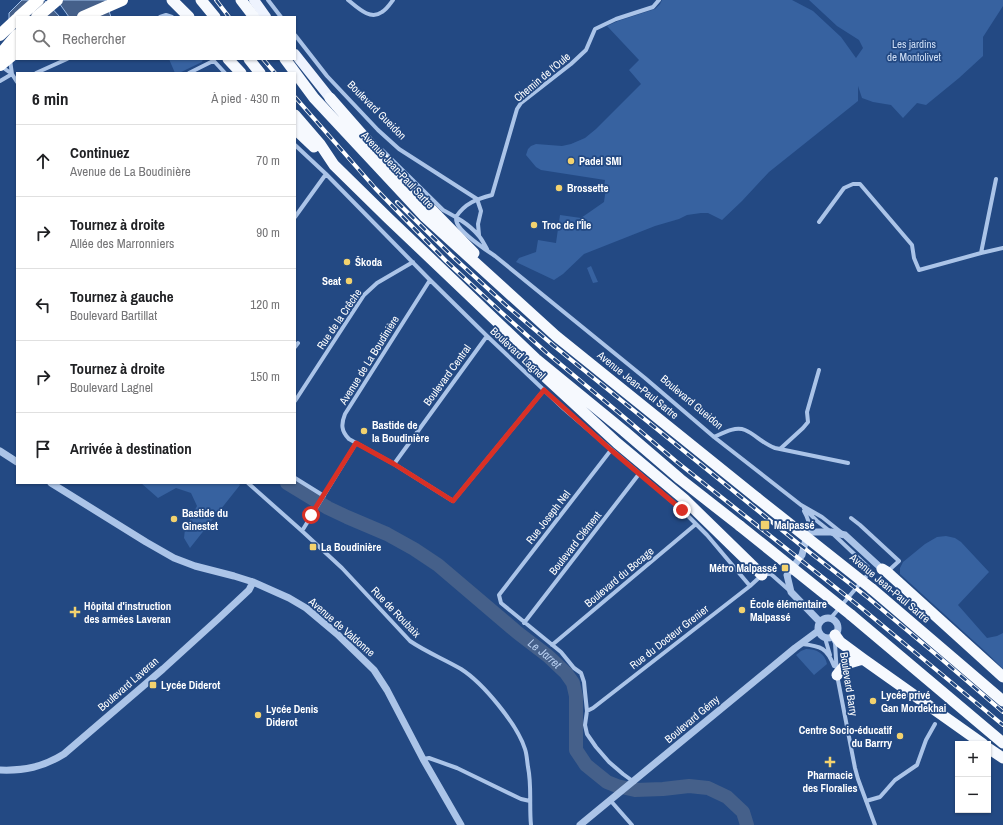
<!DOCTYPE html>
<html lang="fr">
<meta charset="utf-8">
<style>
body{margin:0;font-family:"Archivo Narrow",sans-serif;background:#f6f6f6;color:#202124}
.controls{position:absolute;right:12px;bottom:12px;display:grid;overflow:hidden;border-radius:0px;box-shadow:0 1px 3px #0004}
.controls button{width:36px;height:36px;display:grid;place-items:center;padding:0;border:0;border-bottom:1px solid #e0e0e0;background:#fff;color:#202124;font:20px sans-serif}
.stop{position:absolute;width:12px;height:12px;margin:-9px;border:3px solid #d93025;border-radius:50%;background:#fff}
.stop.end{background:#d93025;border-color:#fff;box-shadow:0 1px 4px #0008}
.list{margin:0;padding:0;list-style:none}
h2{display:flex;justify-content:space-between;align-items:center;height:52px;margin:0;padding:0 16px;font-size:17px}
h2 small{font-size:13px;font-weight:400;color:#757577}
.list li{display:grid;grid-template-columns:26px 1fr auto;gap:12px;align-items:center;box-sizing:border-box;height:72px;padding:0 16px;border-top:1px solid #e0e0e0}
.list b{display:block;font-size:15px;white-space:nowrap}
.list p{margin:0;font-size:13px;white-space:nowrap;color:#757577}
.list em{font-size:13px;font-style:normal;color:#757577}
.icon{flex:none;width:22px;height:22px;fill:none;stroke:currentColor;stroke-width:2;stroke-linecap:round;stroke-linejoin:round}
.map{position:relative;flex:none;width:1003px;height:825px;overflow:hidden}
.search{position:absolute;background:#fff;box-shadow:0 1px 3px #0004;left:16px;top:16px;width:280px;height:44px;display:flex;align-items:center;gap:10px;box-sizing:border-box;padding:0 14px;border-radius:0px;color:#757577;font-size:15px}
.panel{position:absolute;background:#fff;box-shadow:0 1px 3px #0004;left:16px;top:72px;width:280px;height:412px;border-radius:0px}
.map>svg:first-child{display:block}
</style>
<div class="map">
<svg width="1003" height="825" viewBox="0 0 1003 825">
<rect width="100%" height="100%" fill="#234983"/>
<path fill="#3762a0" d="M 662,0 L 792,0 L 813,11 L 841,37 L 856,58 L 863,48 L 859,40 L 837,26 L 809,0 L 1003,0 L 1003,6 L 983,37 L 983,56 L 959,78 L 926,105 L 917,103 L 903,118 L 891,105 L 873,102 L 862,98 L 858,86 L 858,101 L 769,172 L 742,201 L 722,220 L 708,213 L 701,213 L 687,215 L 679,219 L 655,226 L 584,254 L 563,274 L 554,280 L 516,262 L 519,258 L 536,252 L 538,240 L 556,243 L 560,215 L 581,218 L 604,202 L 606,188 L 604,187 L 605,180 L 541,170 L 536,167 L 526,155 L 528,149 L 531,146 L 536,144 L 562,146 L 571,144 L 585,138 L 596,129 L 641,84 L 629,70 L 639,60 L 607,26 L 618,21 L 655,9 L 660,4 Z
M 169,59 L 203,59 L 202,62 L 179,73 L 175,73 Z
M 591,266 L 598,282 L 593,283 L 587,268 Z
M 141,483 L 238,483 L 240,485 L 190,548 L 184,538 L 185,529 L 197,506 L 191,493 L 176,488 L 158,498 Z
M 946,536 L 955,538 L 961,542 L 989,572 L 958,605 L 987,638 L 997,636 L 1003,633 L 1003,669 L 987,653 L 900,574 L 900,568 L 903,562 L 925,544 L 937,537 Z
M 806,649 C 816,649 825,653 827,664 L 814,675 L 796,655 L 801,651 Z"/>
<path fill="#45608a" stroke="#9fbfe9" d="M 22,0 L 44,0 L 60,17 L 17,17 L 17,28 L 9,19 L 9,13 Z
M 57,0 L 105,0 L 111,17 L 69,17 Z"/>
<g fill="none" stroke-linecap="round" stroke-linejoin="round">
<path stroke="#45608a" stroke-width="14" id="s1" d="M 287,483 L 328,508 L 347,517 L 387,534 L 414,549 L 438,565 L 518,633 L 548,656 L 566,673 L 573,683 L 576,696 L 576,750 L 586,765 L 607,782 L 617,786 L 635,790 L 663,789 L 689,786 L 708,788 L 727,797 L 743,812 L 747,825"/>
<path stroke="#abc4e8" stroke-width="4" d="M 268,0 L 281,17
M 348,0 C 357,7 370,21 382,12 C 387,9 390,4 393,0
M 659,0 L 653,7 L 616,19 L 595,29 L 586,50 L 571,64 L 521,103 L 517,109 L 492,195 C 477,199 465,203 456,217 C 456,219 456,221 457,223 C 460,232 486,250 495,256 L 645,378 L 714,437 L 801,505 L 822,517 L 842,533
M 160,17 L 166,15 L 172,17
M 295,35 L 327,76 L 378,130 L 399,149 L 477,199 L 481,211 L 478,224 L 479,235
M 10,60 L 12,74
M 213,60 L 225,73
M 1,66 L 12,74 L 17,82
M 36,73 L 67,59
M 189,73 L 213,61
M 0,81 L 12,74
M 295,145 L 326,174 L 430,280 L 487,336 L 564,409 L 682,510 L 707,535 L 750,586
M 382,150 L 443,210 C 456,217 469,224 478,235 C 482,239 484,244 487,249
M 295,217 L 326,174
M 819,222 L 844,188 L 853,184 L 860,184 L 912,245 L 914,258 L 919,270 L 981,253 L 1003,248
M 981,253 L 996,179
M 430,280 L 345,414 C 341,424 341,431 349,439 L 394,464 L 453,501 L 544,390
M 295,347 L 298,343
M 295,401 L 364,295 L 377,283 L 413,262
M 714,437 C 723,433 735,426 745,430 C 755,434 763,444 775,448 L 848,463
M 780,449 L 803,428 L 808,422 L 807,412 L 819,370
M 611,450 L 499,595 L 501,603 L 561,652 L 574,668 L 581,673 L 584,682 L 585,692 L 587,711 L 585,725 L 587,734 L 596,747 L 609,762 L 623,774 L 634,782
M 394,464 L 487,336
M 295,478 L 324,496
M 248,483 L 302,531 L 342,568 L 410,641 C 426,652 444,659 461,669 C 483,683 517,724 525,749 C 527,755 527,761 528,767 C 532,786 529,806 531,825
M 804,508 L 817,521 L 831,532 L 868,567 L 869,573 L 830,619
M 804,511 C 808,518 810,524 810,532
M 851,518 L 860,525 L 899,561 L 887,572
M 302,531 L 356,443
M 524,623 L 639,474
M 825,638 L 830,655
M 833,639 L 835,643 L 837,675 L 855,768 L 858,779 L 875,825
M 802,644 C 821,646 827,648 834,666
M 552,645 L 696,524
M 587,711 L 593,708 L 750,586 L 762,575 L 767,573 L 772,575 L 790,591
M 423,759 L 429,758 L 457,768 L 521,799 L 530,801
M 610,800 L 632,825
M 866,801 L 880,797 L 895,780 L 917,765 L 926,740 L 935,724"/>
<path stroke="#abc4e8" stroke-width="7" d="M 0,451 L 17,462
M 51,483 L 146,542 L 174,558 L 195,566 L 234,576 L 253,582 L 289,598 L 306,608 L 337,634 L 374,670 L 387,690 L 423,759 L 461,825
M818 628a10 10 0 1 1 20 0a10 10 0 1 1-20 0Z
M 820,622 L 791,592 L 787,575 L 802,555 L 806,539 L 810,532 L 831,532 L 845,535 L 882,569
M 0,770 C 24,771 43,767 64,754 L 163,669 L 218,619 L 249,590 L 253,582
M 580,825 L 795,648 L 818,631"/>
<path stroke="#eef3fe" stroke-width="10" d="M 254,0 L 266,17
M 295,54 L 330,98"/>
<path stroke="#f6f9fe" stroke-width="11" d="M 172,0 L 189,17
M 201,0 L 215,17
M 241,0 L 254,17
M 228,59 L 241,73
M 249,59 L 260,73
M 285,59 L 314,98 L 425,217 L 556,336 L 757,498
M 330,98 L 395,172 L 474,253
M 295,115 L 320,144 L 334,165 L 388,218 L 536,359 L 624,431 L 680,479 L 740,526
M 295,129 L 314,147
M 528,361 L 617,443 L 684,499 L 762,575
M 882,569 L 887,572 L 1003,677
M 872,589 L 1003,701
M 851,615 L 1003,743
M 835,635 L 840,642 L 863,659 L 983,744
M 837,675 L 846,664 L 863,659
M 988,748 L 1003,758"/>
<path stroke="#fff" stroke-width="12" d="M 19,17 L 38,0
M 37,17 L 57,0
M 83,17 L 122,0
M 0,35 L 17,19"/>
<g stroke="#fff" stroke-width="4">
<path id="rail" d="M 216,0 L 229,17
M 263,59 L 275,73
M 295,97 L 375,188 L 403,217 L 446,261 L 502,313 L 547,353 L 618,412 L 677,462 L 859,606 L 1003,725
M 397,202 L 451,255 L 508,307 L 554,346 L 799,544 L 867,597 L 939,657 L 1003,712"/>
</g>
<use href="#rail" stroke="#234983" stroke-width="2.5" stroke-dasharray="8" stroke-linecap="butt"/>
<path stroke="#f6f9fe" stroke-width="11" d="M 757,498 L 872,589
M 740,526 L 851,615"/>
<path stroke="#fff" stroke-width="12" d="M 0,55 L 17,35
M 0,65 L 17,51"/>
</g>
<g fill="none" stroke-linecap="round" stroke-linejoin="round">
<path stroke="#d93025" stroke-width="5" d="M 311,515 L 356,443 L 394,464 L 453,501 L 544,390 L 611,450 L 682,510"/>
</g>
<g fill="#f3d26e" stroke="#234983" stroke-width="1.5">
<circle cx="571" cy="161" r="4"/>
<circle cx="559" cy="188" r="4"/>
<circle cx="534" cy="225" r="4"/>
<circle cx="347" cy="262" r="4"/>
<circle cx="349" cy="281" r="4"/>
<circle cx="364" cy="431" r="4"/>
<circle cx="174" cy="519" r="4"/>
<rect x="760" y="520" width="10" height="10" rx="2"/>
<rect x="309" y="543" width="8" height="8" rx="2"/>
<rect x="781" y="564" width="8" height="8" rx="2"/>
<circle cx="742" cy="610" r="4"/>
<path d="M73 606h4v4h4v4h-4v4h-4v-4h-4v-4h4z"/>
<rect x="149" y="681" width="8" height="8" rx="2"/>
<circle cx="873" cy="701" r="4"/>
<circle cx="258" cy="715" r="4"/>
<circle cx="900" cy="736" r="4"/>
<path d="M828 756h4v4h4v4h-4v4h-4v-4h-4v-4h4z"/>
</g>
<g text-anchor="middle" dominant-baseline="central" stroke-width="3.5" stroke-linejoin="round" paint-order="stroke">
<g font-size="11" fill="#cfdff6" stroke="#234983">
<text x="914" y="44">Les jardins<tspan x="914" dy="13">de Montolivet</tspan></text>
</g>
<g font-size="11" fill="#fff" stroke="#234983">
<text transform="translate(542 77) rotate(-40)">Chemin de l'Oule</text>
<text transform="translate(377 110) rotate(45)">Boulevard Gueidon</text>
<text transform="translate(398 170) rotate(47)">Avenue Jean-Paul Sartre</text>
<text transform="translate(339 319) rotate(-56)">Rue de la Crêche</text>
<text transform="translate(518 353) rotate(43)">Boulevard Lagnel</text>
<text transform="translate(369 360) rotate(-58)">Avenue de La Boudinière</text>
<text transform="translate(447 375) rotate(-54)">Boulevard Central</text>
<text transform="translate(638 385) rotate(39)">Avenue Jean-Paul Sartre</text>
<text transform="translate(692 402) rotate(40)">Boulevard Gueidon</text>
<text transform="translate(548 517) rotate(-52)">Rue Joseph Nel</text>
<text transform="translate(575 543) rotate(-52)">Boulevard Clément</text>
<text transform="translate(619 577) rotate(-40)">Boulevard du Bocage</text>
<text transform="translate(890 588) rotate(40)">Avenue Jean-Paul Sartre</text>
<text transform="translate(396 612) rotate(46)">Rue de Roubaix</text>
<text transform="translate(342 627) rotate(41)">Avenue de Valdonne</text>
<text transform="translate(669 637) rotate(-38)">Rue du Docteur Grenier</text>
<text transform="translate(128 684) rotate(-41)">Boulevard Laveran</text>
<text transform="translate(849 684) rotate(81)">Boulevard Barry</text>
<text transform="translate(692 719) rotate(-40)">Boulevard Gémy</text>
</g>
<g font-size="11" font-weight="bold" fill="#fff" stroke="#234983" text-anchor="start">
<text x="579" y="161">Padel SMI</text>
<text x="567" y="188">Brossette</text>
<text x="542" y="225">Troc de l'Île</text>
<text x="355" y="262">Škoda</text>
<text x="341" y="281" text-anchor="end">Seat</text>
<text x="372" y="425">Bastide de<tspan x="372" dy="13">la Boudinière</tspan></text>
<text x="182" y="513">Bastide du<tspan x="182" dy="13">Ginestet</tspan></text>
<text x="774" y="525">Malpassé</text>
<text x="321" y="547">La Boudinière</text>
<text x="777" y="568" text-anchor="end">Métro Malpassé</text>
<text x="750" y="604">École élémentaire<tspan x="750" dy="13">Malpassé</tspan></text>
<text x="84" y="606">Hôpital d'instruction<tspan x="84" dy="13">des armées Laveran</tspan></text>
<text x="161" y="685">Lycée Diderot</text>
<text x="881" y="695">Lycée privé<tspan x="881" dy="13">Gan Mordekhai</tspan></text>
<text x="266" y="709">Lycée Denis<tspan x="266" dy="13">Diderot</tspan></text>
<text x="892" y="730" text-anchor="end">Centre Socio-éducatif<tspan x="892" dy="13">du Barrry</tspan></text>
<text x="830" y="775" text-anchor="middle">Pharmacie<tspan x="830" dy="13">des Floralies</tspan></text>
</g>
<g font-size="12" font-style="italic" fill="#b7cef0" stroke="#234983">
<text stroke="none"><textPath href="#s1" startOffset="311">Le Jarret</textPath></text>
</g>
</g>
</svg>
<div class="controls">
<button>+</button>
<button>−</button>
</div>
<div class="stop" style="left:311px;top:515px"></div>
<div class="stop end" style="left:682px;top:510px"></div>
<div class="search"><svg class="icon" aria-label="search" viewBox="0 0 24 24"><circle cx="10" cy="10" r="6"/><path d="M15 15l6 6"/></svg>Rechercher</div>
<section class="panel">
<h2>6 min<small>À pied · 430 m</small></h2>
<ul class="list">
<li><svg class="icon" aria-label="ahead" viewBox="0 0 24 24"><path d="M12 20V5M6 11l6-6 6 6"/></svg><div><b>Continuez</b><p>Avenue de La Boudinière</p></div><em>70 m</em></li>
<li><svg class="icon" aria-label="right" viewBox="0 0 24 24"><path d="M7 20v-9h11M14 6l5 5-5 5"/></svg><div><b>Tournez à droite</b><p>Allée des Marronniers</p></div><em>90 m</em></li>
<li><svg class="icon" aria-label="left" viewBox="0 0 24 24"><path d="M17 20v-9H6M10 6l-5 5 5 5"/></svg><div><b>Tournez à gauche</b><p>Boulevard Bartillat</p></div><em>120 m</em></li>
<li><svg class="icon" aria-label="right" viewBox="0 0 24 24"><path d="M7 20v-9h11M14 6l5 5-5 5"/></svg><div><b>Tournez à droite</b><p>Boulevard Lagnel</p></div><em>150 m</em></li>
<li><svg class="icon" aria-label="arrive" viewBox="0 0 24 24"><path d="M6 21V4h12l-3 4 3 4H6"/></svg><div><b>Arrivée à destination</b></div></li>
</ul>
</section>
</div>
